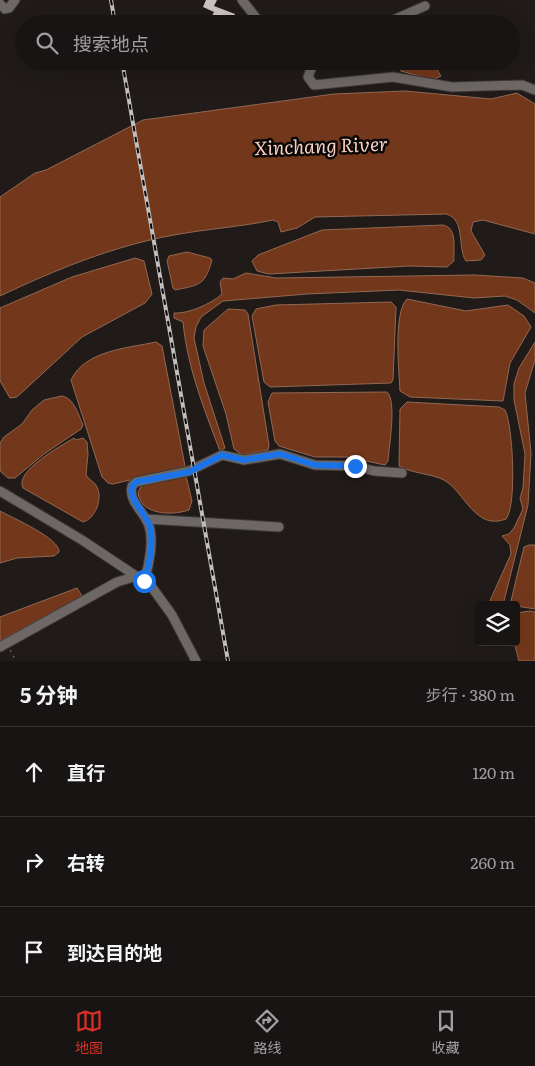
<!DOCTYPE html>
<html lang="zh">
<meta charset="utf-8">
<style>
body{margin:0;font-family:Literata,"Noto Sans SC",serif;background:#252121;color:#f1f3f6}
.controls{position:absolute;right:15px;bottom:15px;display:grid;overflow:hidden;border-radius:5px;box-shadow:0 5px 20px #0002}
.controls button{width:45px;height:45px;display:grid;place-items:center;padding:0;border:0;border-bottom:1px solid #363333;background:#181413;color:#f1f3f6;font:25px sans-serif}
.stop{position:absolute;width:15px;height:15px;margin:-11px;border:4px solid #1a73e8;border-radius:50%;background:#fff}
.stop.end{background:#1a73e8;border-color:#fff;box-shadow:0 1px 5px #0008}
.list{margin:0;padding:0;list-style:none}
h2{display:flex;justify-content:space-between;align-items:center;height:65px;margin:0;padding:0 20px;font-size:21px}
h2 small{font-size:16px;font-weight:400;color:#9f9ea0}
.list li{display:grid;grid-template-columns:32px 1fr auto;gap:15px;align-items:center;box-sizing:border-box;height:90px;padding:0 20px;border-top:1px solid #363333}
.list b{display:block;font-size:19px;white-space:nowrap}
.list em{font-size:16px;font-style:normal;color:#9f9ea0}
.icon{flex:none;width:28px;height:28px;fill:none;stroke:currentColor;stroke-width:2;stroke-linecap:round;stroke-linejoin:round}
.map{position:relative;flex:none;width:535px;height:661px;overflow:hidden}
.search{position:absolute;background:#181413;box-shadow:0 5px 20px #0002;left:15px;right:15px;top:15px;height:55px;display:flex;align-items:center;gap:12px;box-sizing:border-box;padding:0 18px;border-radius:28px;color:#9f9ea0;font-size:19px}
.sheet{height:335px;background:#181413}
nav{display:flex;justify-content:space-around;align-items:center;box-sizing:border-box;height:70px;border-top:1px solid #363333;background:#181413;font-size:14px;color:#9f9ea0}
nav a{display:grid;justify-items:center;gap:2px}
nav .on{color:#d93025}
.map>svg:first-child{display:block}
</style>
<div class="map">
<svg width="535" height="661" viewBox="0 0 535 661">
<rect width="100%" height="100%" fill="#201b19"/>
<path fill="#73381b" stroke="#926853" d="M 397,61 L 432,61 L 441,76 L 433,80 L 401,71 Z
M 405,91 L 491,99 L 517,93 L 535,104 L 535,234 L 483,220 L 473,222 L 471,231 L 485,255 L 481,260 L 466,261 C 457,248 466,219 446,214 L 315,217 L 297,228 L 281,232 L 278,222 L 273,220 C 240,227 206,229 174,235 C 113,246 55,270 0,296 L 0,197 L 35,173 L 46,170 L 143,120 L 334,94 Z
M 443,225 C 458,228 453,249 454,261 L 447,267 L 409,266 L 269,274 L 257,271 L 252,261 L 258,255 L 322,230 Z
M 187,252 L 210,258 L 212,260 C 205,285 200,285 175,290 L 173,288 L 167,261 L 169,256 Z
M 135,258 L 144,261 L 152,294 L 145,303 L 82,337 L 17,397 L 10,398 L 0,381 L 0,308 L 72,277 Z
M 246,273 L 276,278 L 475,275 L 523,278 L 535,283 L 535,313 L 517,300 L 505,296 L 474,298 L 399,290 L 307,294 L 223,301 L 201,317 L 196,327 L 194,338 L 204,383 L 225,448 L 220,451 C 204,409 187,366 183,322 L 174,318 L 174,313 C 188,314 211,304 222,294 L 220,282 L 223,278 L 233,279 Z
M 407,299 L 466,311 L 508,305 L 524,316 L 531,327 L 510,363 L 503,401 L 410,397 L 400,391 C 399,371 393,313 407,299 Z
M 391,302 L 396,307 L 393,380 L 391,383 L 270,387 L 264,382 L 252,316 L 256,309 L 276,305 Z
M 228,309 L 245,310 L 248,314 L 269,445 L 268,450 L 242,455 L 234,449 L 226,414 L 203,346 L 204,330 Z
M 156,342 L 162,346 L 185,466 L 182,468 L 113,484 L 108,483 L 102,477 L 71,380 C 85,350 129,348 156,342 Z
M 535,342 L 535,360 L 525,393 L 531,453 L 528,505 L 503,605 L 488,605 L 511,554 L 510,545 L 502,536 L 509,534 L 514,528 L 523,509 L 520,498 L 523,488 L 525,454 L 514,400 L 514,384 L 519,368 Z
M 387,392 C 397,401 389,446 388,461 L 385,465 L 347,457 L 315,457 L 279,446 L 275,441 L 268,402 L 272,393 Z
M 62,396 C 74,398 78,414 83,425 L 81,429 L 44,454 L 15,478 L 8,478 L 0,471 L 0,443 L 4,437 L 22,424 L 32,410 L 44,400 Z
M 407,402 L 499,407 L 505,410 C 513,425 517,506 506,519 C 475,531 465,492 444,480 C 430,473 413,474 399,466 L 400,409 Z
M 74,438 L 76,440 L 83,438 L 87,442 L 88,454 L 86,475 C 89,480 95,482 97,487 C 103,499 95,519 83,522 L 23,488 C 14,471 61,446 74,438 Z
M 186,476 L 192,501 L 189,510 C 171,516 140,515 138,492 L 142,485 Z
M 0,511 C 11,517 61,539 59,552 L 54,556 L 17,558 L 0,563 Z
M 529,545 L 535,545 L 535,609 L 510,605 L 524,547 Z
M 77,588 L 82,596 L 0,641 L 0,617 Z
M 530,611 L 535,612 L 535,661 L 519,661 L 514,642 L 516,642 L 516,613 Z"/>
<path fill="#c9c3c0" d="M 206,0 L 217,0 L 214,6 L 235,14 L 231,24 L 219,24 L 210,20 L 214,12 L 203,7 Z"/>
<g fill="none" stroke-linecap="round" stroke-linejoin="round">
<g stroke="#3b3837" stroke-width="11">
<path id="minor" d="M 242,0 L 261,24
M 0,4 L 5,9 L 9,8 L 15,0
M 384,24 L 425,6
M 314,61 L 308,77 L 314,85 L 393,77 L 452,87 L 522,85 L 535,90
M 0,491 L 82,540 L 151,586 L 172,615 L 196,661
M 146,519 L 279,527
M 144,581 C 149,566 154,541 149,526 C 145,512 128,502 132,486 L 136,482 L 189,471 L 222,455 L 244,460 L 280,454 L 315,465 L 355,466 L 374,471 L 402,473
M 0,647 L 117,582 L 137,576"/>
</g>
<path stroke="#767270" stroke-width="1" stroke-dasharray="2.5 4" stroke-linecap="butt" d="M 10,650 L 16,661"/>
<use href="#minor" stroke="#6d6765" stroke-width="9"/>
<g stroke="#c2bebd" stroke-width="4">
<path id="rail" d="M 111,0 L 115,24
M 122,61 L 228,661"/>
</g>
<use href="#rail" stroke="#080606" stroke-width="2" stroke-dasharray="5.5" stroke-linecap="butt"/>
</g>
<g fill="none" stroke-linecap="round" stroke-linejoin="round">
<path stroke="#1a73e8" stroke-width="6" d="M 144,581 C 149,566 154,543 150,527 C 147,513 121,494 136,482 L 189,472 L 222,455 L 244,460 L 280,454 L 315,465 L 355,466"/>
</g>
<g text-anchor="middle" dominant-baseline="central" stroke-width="5" stroke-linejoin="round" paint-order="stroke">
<g font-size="19" font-style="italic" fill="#f6cfbf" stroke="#080606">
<text transform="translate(321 145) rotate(-2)">Xinchang River</text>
</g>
</g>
</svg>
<div class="controls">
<button><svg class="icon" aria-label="layers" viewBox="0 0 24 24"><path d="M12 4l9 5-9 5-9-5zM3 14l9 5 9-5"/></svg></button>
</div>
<div class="stop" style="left:144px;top:581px"></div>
<div class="stop end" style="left:355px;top:466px"></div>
<div class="search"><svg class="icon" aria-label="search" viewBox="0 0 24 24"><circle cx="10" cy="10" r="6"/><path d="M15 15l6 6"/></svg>搜索地点</div>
</div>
<section class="sheet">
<h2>5 分钟<small>步行 · 380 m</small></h2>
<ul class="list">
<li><svg class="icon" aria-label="ahead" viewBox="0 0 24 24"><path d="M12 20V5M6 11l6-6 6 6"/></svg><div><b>直行</b></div><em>120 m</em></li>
<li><svg class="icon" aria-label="right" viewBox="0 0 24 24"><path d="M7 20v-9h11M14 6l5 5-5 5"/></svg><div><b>右转</b></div><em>260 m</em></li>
<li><svg class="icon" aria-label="arrive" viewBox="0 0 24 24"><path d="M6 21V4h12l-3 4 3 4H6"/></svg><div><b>到达目的地</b></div></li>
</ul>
</section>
<nav>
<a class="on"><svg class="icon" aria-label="map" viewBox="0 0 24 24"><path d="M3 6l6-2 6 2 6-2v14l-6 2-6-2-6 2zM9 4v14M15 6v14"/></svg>地图</a>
<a><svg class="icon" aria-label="directions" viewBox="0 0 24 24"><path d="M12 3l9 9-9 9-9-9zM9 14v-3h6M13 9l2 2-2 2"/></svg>路线</a>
<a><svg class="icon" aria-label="saved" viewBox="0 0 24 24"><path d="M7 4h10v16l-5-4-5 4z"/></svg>收藏</a>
</nav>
